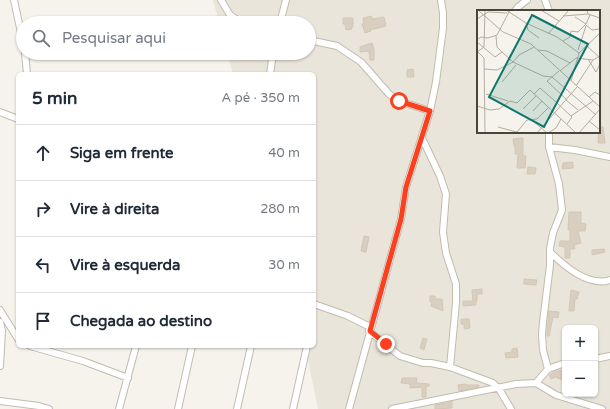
<!DOCTYPE html>
<html lang="pt">
<meta charset="utf-8">
<style>
body{margin:0;font-family:"Varela Round",sans-serif;background:#f2f2f3;color:#1f2937}
.controls{position:absolute;right:12px;bottom:12px;display:grid;overflow:hidden;border-radius:6px;box-shadow:0 1px 3px #0004}
.controls button{width:36px;height:36px;display:grid;place-items:center;padding:0;border:0;border-bottom:1px solid #e0e1e3;background:#fff;color:#1f2937;font:20px sans-serif}
.stop{position:absolute;width:12px;height:12px;margin:-9px;border:3px solid #fc3f1d;border-radius:50%;background:#fff}
.stop.end{background:#fc3f1d;border-color:#fff;box-shadow:0 1px 4px #0008}
.list{margin:0;padding:0;list-style:none}
h2{display:flex;justify-content:space-between;align-items:center;height:52px;margin:0;padding:0 16px;font-size:17px}
h2 small{font-size:13px;font-weight:400;color:#747a83}
.list li{display:grid;grid-template-columns:26px 1fr auto;gap:12px;align-items:center;box-sizing:border-box;height:56px;padding:0 16px;border-top:1px solid #e0e1e3}
.list b{display:block;font-size:15px;white-space:nowrap}
.list em{font-size:13px;font-style:normal;color:#747a83}
.icon{flex:none;width:22px;height:22px;fill:none;stroke:currentColor;stroke-width:2;stroke-linecap:round;stroke-linejoin:round}
.map{position:relative;flex:none;width:610px;height:409px;overflow:hidden}
.search{position:absolute;background:#fff;box-shadow:0 1px 3px #0004;left:16px;top:16px;width:300px;height:44px;display:flex;align-items:center;gap:10px;box-sizing:border-box;padding:0 14px;border-radius:22px;color:#747a83;font-size:15px}
.panel{position:absolute;background:#fff;box-shadow:0 1px 3px #0004;left:16px;top:72px;width:300px;height:276px;border-radius:6px}
.map>svg:first-child{display:block}
</style>
<div class="map">
<svg width="610" height="409" viewBox="0 0 610 409">
<rect width="100%" height="100%" fill="#f6f3ec"/>
<path fill="#eae5da" fill-rule="evenodd" d="M 213,0 L 610,0 L 610,409 L 318,409 L 305,346 L 314,346 L 314,74 L 233,74 L 227,53 L 309,53 L 309,23 L 219,23 ZM 478,11 L 599,11 L 599,132 L 478,132 ZM 565,328 L 595,328 L 595,394 L 565,394 Z"/>
<path fill="#d8cfc1" stroke="#d3c7b4" d="M 371,16 L 373,19 L 384,17 L 386,26 L 370,30 L 371,31 L 365,33 L 362,24 L 364,24 L 363,18 Z
M 343,18 L 353,18 L 353,27 L 351,27 L 352,29 L 346,30 L 345,24 L 343,24 Z
M 372,43 L 374,49 L 374,60 L 370,60 L 369,51 L 360,52 L 360,47 Z
M 413,69 L 414,77 L 407,77 L 407,70 Z
M 599,127 L 603,127 L 605,143 L 598,143 Z
M 523,138 L 523,156 L 526,156 L 525,168 L 517,168 L 518,154 L 515,154 L 515,146 L 514,146 L 513,139 Z
M 573,162 L 573,168 L 562,169 L 563,163 Z
M 528,167 L 536,168 L 535,174 L 527,174 Z
M 569,212 L 581,212 L 581,223 L 586,224 L 585,231 L 578,231 L 581,243 L 574,245 L 575,249 L 570,249 L 570,258 L 565,258 L 565,247 L 559,246 L 560,241 L 570,241 L 570,230 L 568,230 Z
M 364,236 L 369,237 L 366,252 L 361,251 Z
M 604,249 L 605,252 L 592,255 L 592,250 Z
M 524,279 L 537,280 L 536,285 L 524,284 Z
M 482,289 L 482,294 L 477,294 L 477,301 L 476,301 L 476,305 L 463,306 L 463,301 L 473,301 L 472,290 Z
M 571,290 L 579,292 L 577,299 L 575,299 L 574,311 L 569,311 Z
M 430,296 L 435,296 L 436,299 L 442,299 L 443,311 L 431,306 L 432,302 L 430,302 Z
M 549,311 L 559,312 L 558,318 L 553,317 L 549,336 L 547,336 L 547,334 Z
M 461,319 L 469,319 L 470,328 L 464,329 L 464,324 L 461,324 Z
M 423,338 L 427,339 L 424,350 L 420,348 Z
M 517,348 L 518,357 L 506,358 L 505,353 L 512,352 L 512,349 Z
M 565,370 L 565,373 L 563,373 L 564,380 L 557,378 L 558,376 L 551,379 L 549,375 L 556,371 Z
M 402,378 L 417,378 L 416,383 L 429,384 L 429,386 L 426,387 L 426,397 L 422,397 L 422,387 L 410,388 L 410,384 L 401,383 Z
M 466,384 L 466,385 L 479,385 L 479,387 L 459,391 L 458,385 Z
M 452,401 L 452,408 L 435,409 L 435,405 L 447,403 Z"/>
<g fill="none" stroke-linecap="round" stroke-linejoin="round">
<g stroke="#c2bbae" stroke-width="8">
<path id="street" d="M 14,0 L 23,42
M 221,0 L 230,15 L 242,23
M 545,0 L 549,11
M 515,11 L 518,7 L 527,0
M 280,23 L 286,0
M 309,40 L 337,46 L 361,62 L 389,94 L 399,101 L 430,111
M 25,53 L 27,74
M 254,53 L 272,56
M 270,74 L 273,53
M 0,112 L 18,119
M 422,138 L 440,176 L 446,194 L 443,232 L 446,253 L 456,284 L 456,303 L 450,367
M 549,147 L 575,150 L 610,157
M 550,252 C 564,266 589,287 610,280
M 314,304 L 348,316 L 370,327
M 0,310 L 18,339
M 0,322 L 2,331 L 0,366
M 369,331 L 400,356 L 423,363 L 431,363 L 450,367 L 493,383 L 499,389 L 511,409
M 30,346 L 83,361 L 128,378
M 595,359 L 610,356
M 548,369 L 565,363
M 536,383 L 548,369 L 543,350 L 542,334 L 543,322 L 550,265 L 550,248 L 553,233 L 562,210 L 559,184 L 549,147 L 549,132
M 0,401 L 39,406 L 49,409
M 119,409 L 136,346
M 178,409 L 192,346
M 237,409 L 251,346
M 293,409 L 307,346
M 349,409 L 401,219 L 406,187 L 430,111 L 436,82 L 443,28 L 443,13 L 441,0
M 392,409 L 516,384 L 536,383 L 556,395 L 602,409"/>
</g>
<use href="#street" stroke="#fff" stroke-width="6"/>
</g>
<g fill="none" stroke-linecap="round" stroke-linejoin="round">
<path stroke="#fc3f1d" stroke-width="5" d="M 386,344 L 370,331 L 401,219 L 406,187 L 430,111 L 399,101"/>
</g>
<g transform="translate(477 10)">
<rect width="123" height="123" fill="#f6f3ec"/>
<path fill="none" stroke="#b2ada4" stroke-width="1" d="M 1,0 L 26,22 L 54,34 L 123,97M 29,0 L 49,13 L 80,27 L 102,43M 64,0 L 82,11M 110,0 L 111,4 L 123,8M 86,6 L 111,4M 98,7 L 109,14M 0,9 L 11,2 L 30,3M 49,13 L 51,20 L 62,28M 109,15 L 115,20 L 123,19M 71,24 L 92,0M 19,26 L 20,37 L 25,42M 0,30 L 4,27 L 11,28 L 20,25 L 33,0M 86,31 L 93,27 L 94,21 L 101,22 L 109,14 L 113,5M 0,32 L 18,47 L 25,42 L 36,52 L 42,45 L 57,37M 110,36 L 122,47M 61,40 L 70,41 L 93,53M 101,40 L 109,16M 0,41 L 7,48 L 8,122M 0,42 L 7,37 L 8,0M 111,49 L 119,62 L 123,54M 7,59 L 20,60 L 36,52 L 66,66 L 75,67 L 82,61M 83,61 L 99,48 L 116,50 L 123,46M 94,71 L 102,43 L 123,23M 25,72 L 39,55M 99,76 L 116,50M 9,84 L 31,91M 57,84 L 63,78 L 79,92 L 95,107 L 90,114M 112,87 L 118,82 L 123,85M 89,90 L 101,100M 90,90 L 70,71 L 75,67 L 119,105M 0,96 L 13,100 L 22,99 L 33,91 L 40,93 L 53,80 L 99,123M 46,99 L 59,86M 56,101 L 65,91M 94,106 L 116,91M 55,110 L 70,123M 112,111 L 123,120M 21,117 L 43,123M 40,122 L 50,110 L 60,109 L 72,97M 60,123 L 100,77M 71,123 L 79,118 L 84,109M 102,123 L 123,99"/>
<path fill="#0f766e" fill-opacity="0.15" stroke="#0f766e" stroke-width="2" d="M 55,5 L 111,34 L 67,117 L 12,87 Z"/>
<rect width="123" height="123" fill="none" stroke="#4b4439" stroke-width="2"/>
</g>
</svg>
<div class="controls">
<button>+</button>
<button>−</button>
</div>
<div class="stop" style="left:399px;top:101px"></div>
<div class="stop end" style="left:386px;top:344px"></div>
<div class="search"><svg class="icon" aria-label="search" viewBox="0 0 24 24"><circle cx="10" cy="10" r="6"/><path d="M15 15l6 6"/></svg>Pesquisar aqui</div>
<section class="panel">
<h2>5 min<small>A pé · 350 m</small></h2>
<ul class="list">
<li><svg class="icon" aria-label="ahead" viewBox="0 0 24 24"><path d="M12 20V5M6 11l6-6 6 6"/></svg><div><b>Siga em frente</b></div><em>40 m</em></li>
<li><svg class="icon" aria-label="right" viewBox="0 0 24 24"><path d="M7 20v-9h11M14 6l5 5-5 5"/></svg><div><b>Vire à direita</b></div><em>280 m</em></li>
<li><svg class="icon" aria-label="left" viewBox="0 0 24 24"><path d="M17 20v-9H6M10 6l-5 5 5 5"/></svg><div><b>Vire à esquerda</b></div><em>30 m</em></li>
<li><svg class="icon" aria-label="arrive" viewBox="0 0 24 24"><path d="M6 21V4h12l-3 4 3 4H6"/></svg><div><b>Chegada ao destino</b></div></li>
</ul>
</section>
</div>
